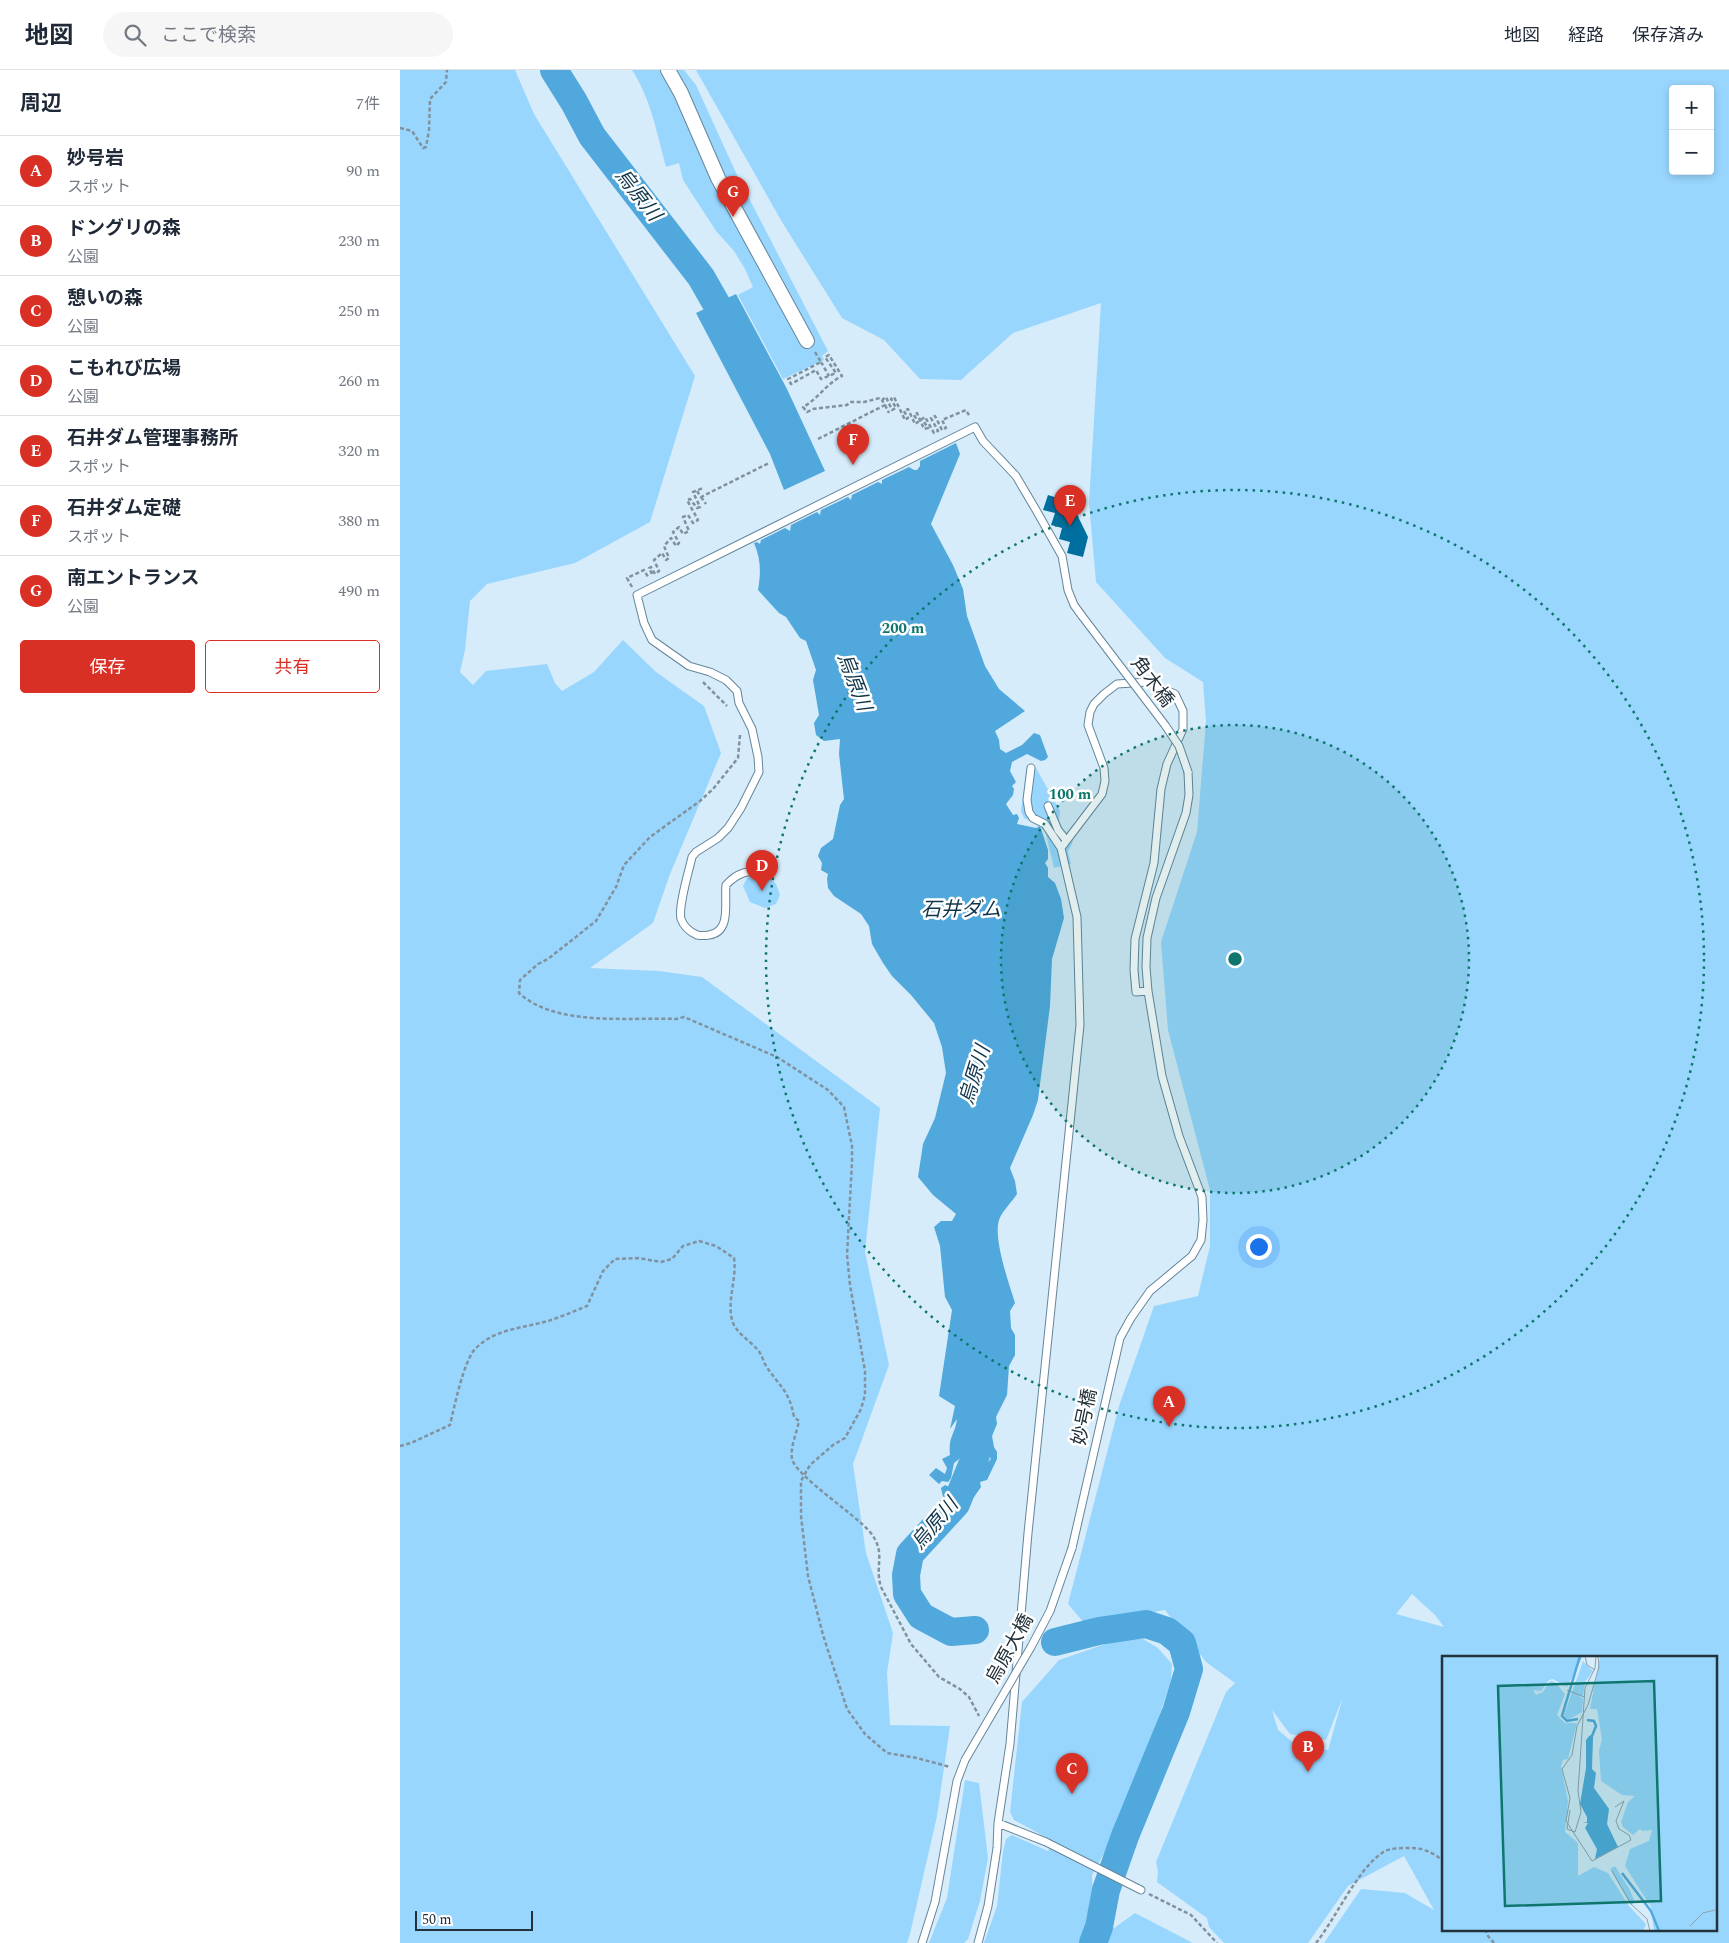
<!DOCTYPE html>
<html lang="ja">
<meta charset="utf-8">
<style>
body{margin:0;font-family:Spectral,"Noto Sans JP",serif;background:#f6f6f7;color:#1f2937}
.controls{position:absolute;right:15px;top:15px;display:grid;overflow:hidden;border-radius:5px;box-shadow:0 2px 8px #0003}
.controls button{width:45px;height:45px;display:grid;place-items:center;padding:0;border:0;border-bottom:1px solid #e0e1e3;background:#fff;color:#1f2937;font:25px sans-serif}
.scale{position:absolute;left:15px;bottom:12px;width:118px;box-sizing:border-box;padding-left:5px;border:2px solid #23313a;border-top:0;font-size:14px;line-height:18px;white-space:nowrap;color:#23313a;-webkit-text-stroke:4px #fff;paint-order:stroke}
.you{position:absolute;left:858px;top:1176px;width:18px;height:18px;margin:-12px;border:4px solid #fff;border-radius:50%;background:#1a73e8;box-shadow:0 0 0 8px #1a73e833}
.badge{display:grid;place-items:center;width:32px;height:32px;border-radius:50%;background:#d93025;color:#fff;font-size:16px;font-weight:700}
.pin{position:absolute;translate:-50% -41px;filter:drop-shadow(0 1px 2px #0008)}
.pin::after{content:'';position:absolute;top:26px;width:18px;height:15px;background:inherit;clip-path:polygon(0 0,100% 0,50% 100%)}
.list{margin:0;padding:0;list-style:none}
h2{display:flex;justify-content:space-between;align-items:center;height:65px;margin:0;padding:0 20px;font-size:21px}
h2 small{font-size:16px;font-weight:400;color:#747a83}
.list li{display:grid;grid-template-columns:32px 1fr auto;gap:15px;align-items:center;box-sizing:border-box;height:70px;padding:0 20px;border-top:1px solid #e0e1e3}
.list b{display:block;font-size:19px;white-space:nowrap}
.list p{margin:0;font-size:16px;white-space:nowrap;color:#747a83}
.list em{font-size:16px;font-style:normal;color:#747a83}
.actions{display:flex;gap:10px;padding:15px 20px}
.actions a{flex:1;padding:11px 0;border:1px solid #d93025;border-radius:5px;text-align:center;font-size:18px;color:#d93025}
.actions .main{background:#d93025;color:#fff}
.icon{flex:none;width:28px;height:28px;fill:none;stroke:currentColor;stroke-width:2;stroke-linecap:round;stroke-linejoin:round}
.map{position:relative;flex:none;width:1329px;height:1873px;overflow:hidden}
header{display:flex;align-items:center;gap:30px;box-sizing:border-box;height:70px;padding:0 25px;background:#fff;border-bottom:1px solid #e0e1e3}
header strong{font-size:24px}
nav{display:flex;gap:28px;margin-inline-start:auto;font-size:18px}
.search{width:350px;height:45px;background:#f6f6f7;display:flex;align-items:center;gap:12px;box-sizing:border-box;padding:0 18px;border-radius:28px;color:#747a83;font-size:19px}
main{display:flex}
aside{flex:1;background:#fff}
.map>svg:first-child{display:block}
</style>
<header>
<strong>地図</strong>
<div class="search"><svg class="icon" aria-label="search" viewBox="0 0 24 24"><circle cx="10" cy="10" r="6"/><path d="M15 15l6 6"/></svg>ここで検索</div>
<nav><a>地図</a><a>経路</a><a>保存済み</a></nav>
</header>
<main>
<aside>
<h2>周辺<small>7件</small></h2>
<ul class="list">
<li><span class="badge">A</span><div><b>妙号岩</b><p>スポット</p></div><em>90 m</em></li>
<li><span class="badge">B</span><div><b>ドングリの森</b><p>公園</p></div><em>230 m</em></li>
<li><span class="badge">C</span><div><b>憩いの森</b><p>公園</p></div><em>250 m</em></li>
<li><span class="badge">D</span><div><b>こもれび広場</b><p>公園</p></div><em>260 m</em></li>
<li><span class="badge">E</span><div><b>石井ダム管理事務所</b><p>スポット</p></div><em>320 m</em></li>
<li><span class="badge">F</span><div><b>石井ダム定礎</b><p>スポット</p></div><em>380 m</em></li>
<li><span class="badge">G</span><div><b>南エントランス</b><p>公園</p></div><em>490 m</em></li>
</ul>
<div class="actions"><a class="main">保存</a><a>共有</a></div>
</aside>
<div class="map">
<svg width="1329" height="1873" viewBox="0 0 1329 1873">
<rect width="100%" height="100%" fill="#d6ecfa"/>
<path fill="#99d6fe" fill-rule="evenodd" d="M 0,0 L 115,0 L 134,44 L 295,306 L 250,452 L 175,493 L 87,514 L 70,531 L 65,580 L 60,602 L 73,615 L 86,601 L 147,594 L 155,613 L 162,621 L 194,602 L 223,570 L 256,602 L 304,636 L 321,683 L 270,804 L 253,853 L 190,898 L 259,901 L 302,907 L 480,1038 L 465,1182 L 489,1295 L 453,1394 L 466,1483 L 493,1563 L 487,1603 L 490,1655 L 550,1656 L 537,1746 L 510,1864 L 507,1873 L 0,1873 Z
M 232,0 L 284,0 L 296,15 L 337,105 L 428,281 L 422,286 L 424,290 L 383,309 L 338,225 L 353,217 L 345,199 L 334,181 L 316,161 L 283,110 L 279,93 L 266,97 C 257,64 251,29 232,0 Z
M 296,0 L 1329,0 L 1329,1873 L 924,1873 L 961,1819 L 1005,1823 L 1034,1840 L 1004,1786 L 948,1816 L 908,1873 L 824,1873 L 809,1857 L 807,1848 L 757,1812 L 758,1802 L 756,1792 L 826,1622 L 835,1613 L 806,1592 L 765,1540 L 685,1554 L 668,1534 L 719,1336 L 754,1236 L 798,1226 L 810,1176 L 810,1120 L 768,960 L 761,872 L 797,762 L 806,651 L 803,612 L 765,588 L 696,512 L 689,433 L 701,233 L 613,263 L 561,310 L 520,309 L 484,270 L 442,248 L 382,152 ZM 1273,19 L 1310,19 L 1310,101 L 1273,101 ZM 1012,1524 L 1035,1545 L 1044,1557 L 996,1544 ZM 1043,1587 L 1315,1587 L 1315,1859 L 1043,1859 ZM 943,1627 L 928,1680 L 900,1678 L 878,1660 L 872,1640 L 890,1664 L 926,1670 Z
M 627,695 L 636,698 L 660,741 L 659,753 L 673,771 L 668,782 L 671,794 L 654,798 L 645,760 L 624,748 L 621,741 Z
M 368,804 L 376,814 L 380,825 L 376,834 L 365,838 L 350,832 L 343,816 L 347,808 L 354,806 L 360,809 Z
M 743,1569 L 758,1578 L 772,1594 L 771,1610 L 740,1705 L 708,1776 L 692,1805 L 693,1825 L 687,1861 L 682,1873 L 584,1873 L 597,1836 L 603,1782 L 606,1769 L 612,1765 L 648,1781 L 653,1771 L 614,1750 L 610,1742 L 622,1632 L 659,1590 L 717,1570 Z
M 565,1710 L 579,1713 L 588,1788 L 580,1831 L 568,1869 L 564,1873 L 529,1873 L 547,1828 Z
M 735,1843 L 791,1872 L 792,1873 L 700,1873 L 703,1866 Z"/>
<path fill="#50a8dc" d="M 336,224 L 387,319 L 425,401 L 384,420 L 370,384 L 296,243 Z
M 556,373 L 560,384 L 531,454 L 553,495 L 563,519 L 567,546 L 585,596 L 599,619 L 625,641 L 595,661 L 599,670 L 600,679 L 606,683 L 622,675 L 634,663 L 640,665 L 648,687 L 645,690 L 641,691 L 627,684 L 612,692 L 610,701 L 616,712 L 612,716 L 614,719 L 613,725 L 606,734 L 613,745 L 617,744 L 619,748 L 617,754 L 636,758 L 640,756 L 648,780 L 648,789 L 645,793 L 648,798 L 648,807 L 655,813 L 661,829 L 664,848 L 652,889 L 650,936 L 638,1030 L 633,1045 L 610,1098 L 615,1111 L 617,1124 C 612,1132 602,1141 599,1150 C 593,1169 609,1213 615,1233 L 610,1241 L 611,1258 L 615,1265 L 615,1285 L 609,1296 L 607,1325 L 596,1347 L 597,1354 L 592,1366 L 594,1377 L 597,1382 L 597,1389 L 587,1410 L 580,1412 L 581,1417 L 574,1427 L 568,1428 L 569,1432 L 566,1433 L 565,1430 L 562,1431 L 562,1435 L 556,1426 L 552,1431 L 548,1432 L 543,1427 L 541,1418 L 545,1415 L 554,1419 L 553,1411 L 557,1409 L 561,1412 L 564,1422 L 567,1417 L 577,1411 L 578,1402 L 591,1389 L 589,1386 C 583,1392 572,1404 566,1407 L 565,1393 L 567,1381 L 584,1376 L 573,1364 C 566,1374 565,1386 554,1393 L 551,1408 L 548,1412 L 542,1411 L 539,1414 L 529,1405 L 536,1398 L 545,1404 L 547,1398 L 542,1389 L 550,1385 C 548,1366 555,1365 557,1349 L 550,1359 L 555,1336 L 539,1326 L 552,1240 L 545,1227 L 540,1176 L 534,1157 L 541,1151 L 552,1151 L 556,1144 L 533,1125 L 518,1107 L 523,1074 L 535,1048 L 546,1003 L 542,977 L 534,953 L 511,925 L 492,906 L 483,893 L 472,874 L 469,856 L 461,844 L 434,826 L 428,818 L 427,809 L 428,804 L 421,800 L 422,793 L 418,786 L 421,778 L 433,769 L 440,735 L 444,729 L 439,684 L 440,669 L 424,671 L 416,665 L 414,653 L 419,645 L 413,610 L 416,600 L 406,571 L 400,568 L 386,547 L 379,543 L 358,520 C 361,503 361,489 354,473 L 357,472 L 360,474 L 361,470 L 385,458 L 390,461 L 391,455 L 417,442 L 420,445 L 421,440 L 448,427 L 451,430 L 452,425 L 478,412 L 482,414 L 482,410 L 509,397 L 514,400 L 517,400 L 520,396 L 520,391 Z"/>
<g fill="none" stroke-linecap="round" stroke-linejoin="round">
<path stroke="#50a8dc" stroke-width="28" d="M 154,0 L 174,32 L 192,66 L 301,207 L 325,249
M 575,1560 L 551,1562 L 521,1546 L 507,1524 L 506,1505 L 510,1484 L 556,1434 L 576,1385 L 580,1347 L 579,1332
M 655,1572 L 699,1561 L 746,1554 L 767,1561 L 782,1573 L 789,1599 L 776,1642 L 725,1766 L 706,1820 L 699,1857 L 693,1873"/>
</g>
<path fill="#006e9f" d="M 648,425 L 671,432 L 688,467 L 683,487 L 667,483 L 670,472 L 659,469 L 662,458 L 651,455 L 655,443 L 643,440 Z"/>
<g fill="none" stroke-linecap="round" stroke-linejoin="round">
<g stroke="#64859b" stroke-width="9">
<path id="service" d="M 631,698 L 627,730 L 629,742 L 633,748 L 645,754 L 661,778
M 648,736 L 658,760 L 666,770
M 363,808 C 352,795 335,805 326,815 C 324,831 332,862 309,865 C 304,866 302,866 297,865 C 290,862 284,857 281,849 C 278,836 289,801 292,787 L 296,782 L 318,768 L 328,758 L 341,738 L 359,702 L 358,687 L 352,659 L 339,633 L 337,621 L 326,610 L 310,602 L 289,596 L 252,570 L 244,553 L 237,525 L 575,357 L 583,371 L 616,406 L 636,440 L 662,486 L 668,520 L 674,535 L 682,546
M 672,1478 L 720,1268 L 731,1248 L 750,1221 L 792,1186 L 801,1170 L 803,1150 L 802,1127 L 779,1066 L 762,1006 L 748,921 L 746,897 L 747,868 L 756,828 L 786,743 L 789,725 L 788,702
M 598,1753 L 646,1772 L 741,1820
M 522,1873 L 535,1832 L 557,1711 L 565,1690
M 578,1873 L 588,1836 L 597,1778 L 598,1753 L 610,1674 L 628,1463 L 680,955 L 677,847 L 661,778 L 702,724 L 705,711 L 704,698 L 688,655 L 690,642 L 694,634 L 704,624 L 717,614 L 748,612 L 775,624 L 783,641 L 783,659 L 767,694 L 761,719 L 754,793 L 735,869 L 734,900 L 736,922 L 748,921"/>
</g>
<g stroke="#64859b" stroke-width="16">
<path id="minor" d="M 268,0 L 281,23 L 318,108 L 407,271"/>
</g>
<path stroke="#80929e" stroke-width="2.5" stroke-dasharray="4 2.5" stroke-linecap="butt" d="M 0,58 L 12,61 L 23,78 L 26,77 L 29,60 L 30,29 L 46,12 L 47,0
M 415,282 L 421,292 L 388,309 L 391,314 L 416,300 L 421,309 L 436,303 L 425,287 L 429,285 L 442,306 C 427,313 418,329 403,337 L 407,342 L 413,339 L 447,335 L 450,332 L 464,332 L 480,328 L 482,330 L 486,327 L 492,340 L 496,338 L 491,329 L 494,327 L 505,350 L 508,348 L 504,341 L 508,339 L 515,354 L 518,352 L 514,345 L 517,343 L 524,359 L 528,358 L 522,349 L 525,347 L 534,363 L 538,361 L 531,348 L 535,346 L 542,360 L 546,358 L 542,350 L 566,340 L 570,347
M 421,292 L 429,306
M 485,335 L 489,343
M 418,369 L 485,335 L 482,330
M 297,421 L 301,427 L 369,393
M 301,427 L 306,434
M 252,504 L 249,498 L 251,497 L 255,504 L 259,501 L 254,490 L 262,483 L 266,490 L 269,488 L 264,476 L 271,468 L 276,476 L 279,473 L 273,462 L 279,457 L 283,464 L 289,461 L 283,447 L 288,445 L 293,453 L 298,450 L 287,430 L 290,429 L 297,438 L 300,437 L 293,422 L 303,418
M 232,517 L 227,508 L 244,500 L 248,507
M 303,612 L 327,636
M 340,665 L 338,688 L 313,719 L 300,731 L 250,767 L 224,795 L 216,817 L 196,851 L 148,889 L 138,894 L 120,910 L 119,923 C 156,957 228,947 276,949 L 284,947 L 377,987 L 428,1020 L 444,1037 L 452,1076 L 452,1092 L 447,1185 L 450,1215 L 465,1301 L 465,1325 L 461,1339 L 445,1368 L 433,1375 L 410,1395 L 401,1411 L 401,1446 L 408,1506 L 423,1565 L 447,1639 L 465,1664 L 487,1683 L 517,1688 L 550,1697
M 0,1376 L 11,1373 L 50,1355 C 54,1338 64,1289 76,1278 C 96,1258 126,1258 151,1250 C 163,1246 175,1241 187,1236 L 203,1201 L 215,1189 L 238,1188 L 261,1192 L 272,1189 L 283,1176 L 299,1171 L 316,1176 L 334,1188 C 337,1209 327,1229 332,1250 C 335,1262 350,1271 357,1279 C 362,1284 363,1291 366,1296 C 380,1317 389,1320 394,1347 L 399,1351 C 397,1362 390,1377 392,1389 C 396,1406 456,1445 470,1462 C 487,1483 474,1495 481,1517 L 511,1574 L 539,1607 L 560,1619 L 569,1627 L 579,1646
M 749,1824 L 791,1845 L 817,1873
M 1085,1859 L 1088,1866 L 1094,1873
M 916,1873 C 936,1848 957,1800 982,1783 C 988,1778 1000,1778 1008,1778 C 1021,1777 1033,1782 1043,1791"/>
<use href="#service" stroke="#fff" stroke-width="7"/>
<use href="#minor" stroke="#fff" stroke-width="14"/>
<g stroke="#64859b" stroke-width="9" stroke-linecap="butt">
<path id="service-bridge" d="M 682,546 L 765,655 L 779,676 L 788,702
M 565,1690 L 631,1577 L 650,1541 L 672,1478"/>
</g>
<use href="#service-bridge" stroke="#fff" stroke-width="7"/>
</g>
<circle cx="835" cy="889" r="234" fill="#0f766e" fill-opacity=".12"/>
<g fill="none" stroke="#0f766e" stroke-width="2.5" stroke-dasharray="2.5 5">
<circle cx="835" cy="889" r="234"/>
<circle cx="835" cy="889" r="469"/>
</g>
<g text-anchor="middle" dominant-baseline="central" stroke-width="5" stroke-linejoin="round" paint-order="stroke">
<g font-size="19" fill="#23313a" stroke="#fff">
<text transform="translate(752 612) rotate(53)">角木橋</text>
<text transform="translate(685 1347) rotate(-78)">妙号橋</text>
<text transform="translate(610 1579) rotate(-61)">烏原大橋</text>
</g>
<g font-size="20" font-style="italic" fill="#10364b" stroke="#fff">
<text transform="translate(238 125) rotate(52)">烏原川</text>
<text transform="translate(454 612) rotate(69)">烏原川</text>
<text x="561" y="840">石井ダム</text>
<text transform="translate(575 1005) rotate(-73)">烏原川</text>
<text transform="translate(535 1454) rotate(-50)">烏原川</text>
</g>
</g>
<g transform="translate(1042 1586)">
<rect width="275" height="275" fill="#d6ecfa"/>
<path d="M 0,0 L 141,0 L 125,31 L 111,23 L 107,24 L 99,35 L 91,34 L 94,39 L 101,36 L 108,25 L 113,26 L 123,38 L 115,59 L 123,67 L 135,67 L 126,103 L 121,104 L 119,110 L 126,145 L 123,176 L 136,187 L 136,220 L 152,211 L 166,217 L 187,250 L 204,268 L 201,275 L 0,275 ZM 158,0 L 275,0 L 274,275 L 212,275 L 209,251 L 183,210 L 188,193 L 207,185 L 210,174 L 200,175 L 198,173 L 191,179 L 181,171 L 179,166 L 186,146 L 193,140 L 180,139 L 159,125 L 157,95 L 160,83 L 155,53 L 148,53 ZM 141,5 L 151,15 L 143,26 L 141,40 L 136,39 L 141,43 L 140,56 L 126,64 L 122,59 ZM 173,210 L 188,234 L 193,246 L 189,249 L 168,213 Z" fill="#99d6fe"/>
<path d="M 148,79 L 151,82 L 150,113 L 154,117 L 152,132 L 167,153 L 165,168 L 176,191 L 153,203 L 155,193 L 143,172 L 146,167 L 141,167 L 145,166 L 145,161 L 138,148 L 144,112 L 144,84 Z" fill="#50a8dc"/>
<path fill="none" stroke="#50a8dc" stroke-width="2.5" d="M 136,63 L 125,65 L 120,60 L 138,0M 145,64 L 152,65 L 154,70 L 146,90M 180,217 L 209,255 L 217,275"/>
<path fill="none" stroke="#8ea1ad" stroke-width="1" d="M 143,0 L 145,9 L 153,14M 156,0 L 157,11 L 146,49 L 135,70 L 130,99 L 120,113 L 128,142 L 124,165 L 150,205 L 189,184 L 187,179 L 177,173 L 174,165 L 182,145 L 173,151M 125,34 L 142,41M 128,154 L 125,173 L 133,176 L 139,156 L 136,135 L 143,32 L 153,12 L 154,0M 170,215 L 189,248 L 205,263 L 208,275M 275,244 L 275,260M 248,270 L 261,257 L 273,254"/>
<path fill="#0f766e" fill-opacity="0.15" stroke="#0f766e" stroke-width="2.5" d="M 212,25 L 219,245 L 63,250 L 56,30 Z"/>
<rect width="275" height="275" fill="none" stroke="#23313a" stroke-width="2.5"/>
</g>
<circle cx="835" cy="889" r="8" fill="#0f766e" stroke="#fff" stroke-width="2.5"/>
<g font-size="15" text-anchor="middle" font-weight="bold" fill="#0f766e" stroke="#fff" stroke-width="5" stroke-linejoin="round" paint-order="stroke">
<text x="503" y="563">200 m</text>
<text x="670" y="729">100 m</text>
</g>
</svg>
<div class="controls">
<button>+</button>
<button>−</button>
</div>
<div class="scale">50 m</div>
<div class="you"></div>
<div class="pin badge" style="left:769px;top:1357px">A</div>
<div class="pin badge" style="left:908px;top:1702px">B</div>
<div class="pin badge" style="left:672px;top:1724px">C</div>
<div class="pin badge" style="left:362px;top:821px">D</div>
<div class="pin badge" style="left:670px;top:456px">E</div>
<div class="pin badge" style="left:453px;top:395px">F</div>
<div class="pin badge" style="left:333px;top:147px">G</div>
</div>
</main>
